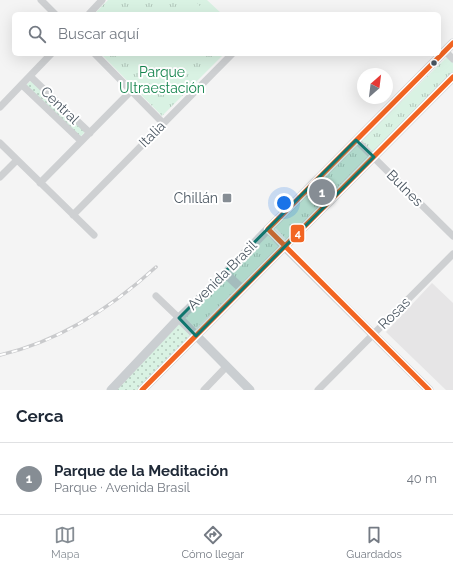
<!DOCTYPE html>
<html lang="es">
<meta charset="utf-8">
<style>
body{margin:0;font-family:Raleway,sans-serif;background:#f2f2f3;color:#1f2937}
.compass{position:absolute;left:357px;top:68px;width:36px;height:36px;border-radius:50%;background:#fff;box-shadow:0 4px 16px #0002;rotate:28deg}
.you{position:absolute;left:284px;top:203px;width:14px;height:14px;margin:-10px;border:3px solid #fff;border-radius:50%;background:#1a73e8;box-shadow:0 0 0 6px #1a73e833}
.badge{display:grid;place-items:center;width:26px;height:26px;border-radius:50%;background:#868d94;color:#fff;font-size:13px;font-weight:700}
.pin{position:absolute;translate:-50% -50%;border:2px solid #fff;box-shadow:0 1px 4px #0006}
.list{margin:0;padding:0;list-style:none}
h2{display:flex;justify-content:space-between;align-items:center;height:52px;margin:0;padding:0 16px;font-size:17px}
h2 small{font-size:13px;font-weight:400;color:#747a83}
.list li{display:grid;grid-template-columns:26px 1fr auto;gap:12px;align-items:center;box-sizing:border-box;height:72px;padding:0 16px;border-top:1px solid #e0e1e3}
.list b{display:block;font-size:15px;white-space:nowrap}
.list p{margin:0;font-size:13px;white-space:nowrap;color:#747a83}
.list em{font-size:13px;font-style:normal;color:#747a83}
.icon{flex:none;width:22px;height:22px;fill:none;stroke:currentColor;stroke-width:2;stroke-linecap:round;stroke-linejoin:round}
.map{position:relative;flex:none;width:453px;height:390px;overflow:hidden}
.search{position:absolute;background:#fff;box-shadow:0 4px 16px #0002;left:12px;right:12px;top:12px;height:44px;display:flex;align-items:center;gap:10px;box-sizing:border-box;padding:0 14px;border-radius:6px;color:#747a83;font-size:15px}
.sheet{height:124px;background:#fff}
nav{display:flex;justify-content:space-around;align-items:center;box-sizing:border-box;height:56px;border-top:1px solid #e0e1e3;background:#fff;font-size:11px;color:#747a83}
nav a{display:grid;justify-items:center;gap:2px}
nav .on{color:#868d94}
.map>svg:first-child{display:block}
</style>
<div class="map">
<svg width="453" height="390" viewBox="0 0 453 390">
<defs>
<pattern id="grass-dots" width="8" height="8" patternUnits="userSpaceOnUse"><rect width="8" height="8" fill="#d9f2e3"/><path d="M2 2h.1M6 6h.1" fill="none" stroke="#b2c7bb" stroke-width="1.8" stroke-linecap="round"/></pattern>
<pattern id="park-tufts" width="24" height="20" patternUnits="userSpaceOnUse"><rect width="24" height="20" fill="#d9f2e3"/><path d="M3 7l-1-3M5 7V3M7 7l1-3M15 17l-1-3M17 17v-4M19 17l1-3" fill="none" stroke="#b2c7bb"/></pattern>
</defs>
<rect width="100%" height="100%" fill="#f4f4f4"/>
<path fill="#e6e5e6" d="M 432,283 L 453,303 L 453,390 L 446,390 L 386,332 Z"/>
<path fill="url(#grass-dots)" d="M 32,80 L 86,131 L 80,137 L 26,85 Z
M 179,324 L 191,337 L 138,390 L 116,390 Z"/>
<path fill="url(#park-tufts)" d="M 108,0 L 207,0 L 222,14 L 94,14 Z
M 101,54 L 224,54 L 162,116 Z
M 447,57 L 453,63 L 453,74 L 373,152 L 361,141 Z
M 357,145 L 370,156 L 287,240 L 275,227 Z
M 267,235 L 280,247 L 196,328 L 185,318 Z"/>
<path fill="#d9f2e3" d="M 187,0 L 194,0 L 208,14 L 174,14 Z
M 135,54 L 200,54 L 164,91 L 130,59 Z"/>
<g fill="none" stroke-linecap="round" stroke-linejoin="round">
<path stroke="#ced0d2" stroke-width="7" d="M 41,0 L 55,14
M 89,14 L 102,0
M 445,51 L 453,59
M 95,54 L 163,123
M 30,76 L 90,133
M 22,85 L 81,141
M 0,107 L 51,54
M 356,140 L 453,236
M 0,143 L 94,235
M 0,177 L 17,160
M 40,183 L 131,91
M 73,215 L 232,54
M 156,296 L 179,318
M 204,390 L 227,366
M 318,390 L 453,254"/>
<path stroke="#caced1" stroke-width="9" d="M 268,229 L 284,246 L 429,390
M 226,274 L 242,289
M 179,318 L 250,390
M 111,390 L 179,318 L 220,279 L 268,229 L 453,43
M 142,390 L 453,77"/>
<g stroke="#c9cacc" stroke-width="3.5">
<path id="rail" d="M 0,355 C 60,341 111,308 156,267"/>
</g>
<use href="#rail" stroke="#fff" stroke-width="2" stroke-dasharray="6" stroke-linecap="butt"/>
<g stroke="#fff" stroke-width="8">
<path id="bus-1" d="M 142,390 L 453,77
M 429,390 L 268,229 L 453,43"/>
</g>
<use href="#bus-1" stroke="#f26522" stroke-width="5"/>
</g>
<path fill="#0f766e" fill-opacity="0.2" stroke="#0f766e" stroke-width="3" stroke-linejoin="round" d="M 356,140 L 374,157 L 196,336 L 179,318 Z"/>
<circle fill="#4a5661" stroke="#fff" stroke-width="1.5" cx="434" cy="63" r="3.5"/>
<rect fill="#868d94" stroke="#fff" stroke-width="1.5" x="222" y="193" width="10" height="10" rx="2"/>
<g text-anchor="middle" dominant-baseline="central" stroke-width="4" stroke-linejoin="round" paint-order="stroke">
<g font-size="14" fill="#17864f" stroke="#fff">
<text x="162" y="72">Parque<tspan x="162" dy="16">Ultraestación</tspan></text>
</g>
<g font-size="14" fill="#4a5661" stroke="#fff">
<text transform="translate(60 105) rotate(44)">Central</text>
<text transform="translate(152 134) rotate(-45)">Italia</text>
<text transform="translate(405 188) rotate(45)">Bulnes</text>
<text transform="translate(222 275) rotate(-45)">Avenida Brasil</text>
<text transform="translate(394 313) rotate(-45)">Rosas</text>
</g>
<g font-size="14" fill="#4a5661" stroke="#fff" text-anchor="end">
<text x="218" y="198">Chillán</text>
</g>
</g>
<rect stroke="#fff" stroke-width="1.5" x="290" y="224" width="15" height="19" rx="4" fill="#f26522"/>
<g font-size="11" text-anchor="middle" font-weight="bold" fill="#fff">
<text x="298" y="237">4</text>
</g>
</svg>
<svg class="compass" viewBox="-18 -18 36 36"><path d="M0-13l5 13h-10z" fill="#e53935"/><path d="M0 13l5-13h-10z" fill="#747a83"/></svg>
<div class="you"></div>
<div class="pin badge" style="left:322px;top:192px">1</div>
<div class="search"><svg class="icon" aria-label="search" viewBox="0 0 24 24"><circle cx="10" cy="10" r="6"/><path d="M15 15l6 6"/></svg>Buscar aquí</div>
</div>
<section class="sheet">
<h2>Cerca<small></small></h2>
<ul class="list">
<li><span class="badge">1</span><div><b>Parque de la Meditación</b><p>Parque · Avenida Brasil</p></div><em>40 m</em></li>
</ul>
</section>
<nav>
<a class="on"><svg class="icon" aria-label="map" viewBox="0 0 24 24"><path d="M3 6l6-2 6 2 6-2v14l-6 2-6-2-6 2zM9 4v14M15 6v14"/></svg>Mapa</a>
<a><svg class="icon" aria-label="directions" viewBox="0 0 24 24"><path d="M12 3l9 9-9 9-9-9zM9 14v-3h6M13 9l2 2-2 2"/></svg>Cómo llegar</a>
<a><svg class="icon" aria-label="saved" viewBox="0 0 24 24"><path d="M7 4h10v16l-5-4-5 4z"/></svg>Guardados</a>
</nav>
